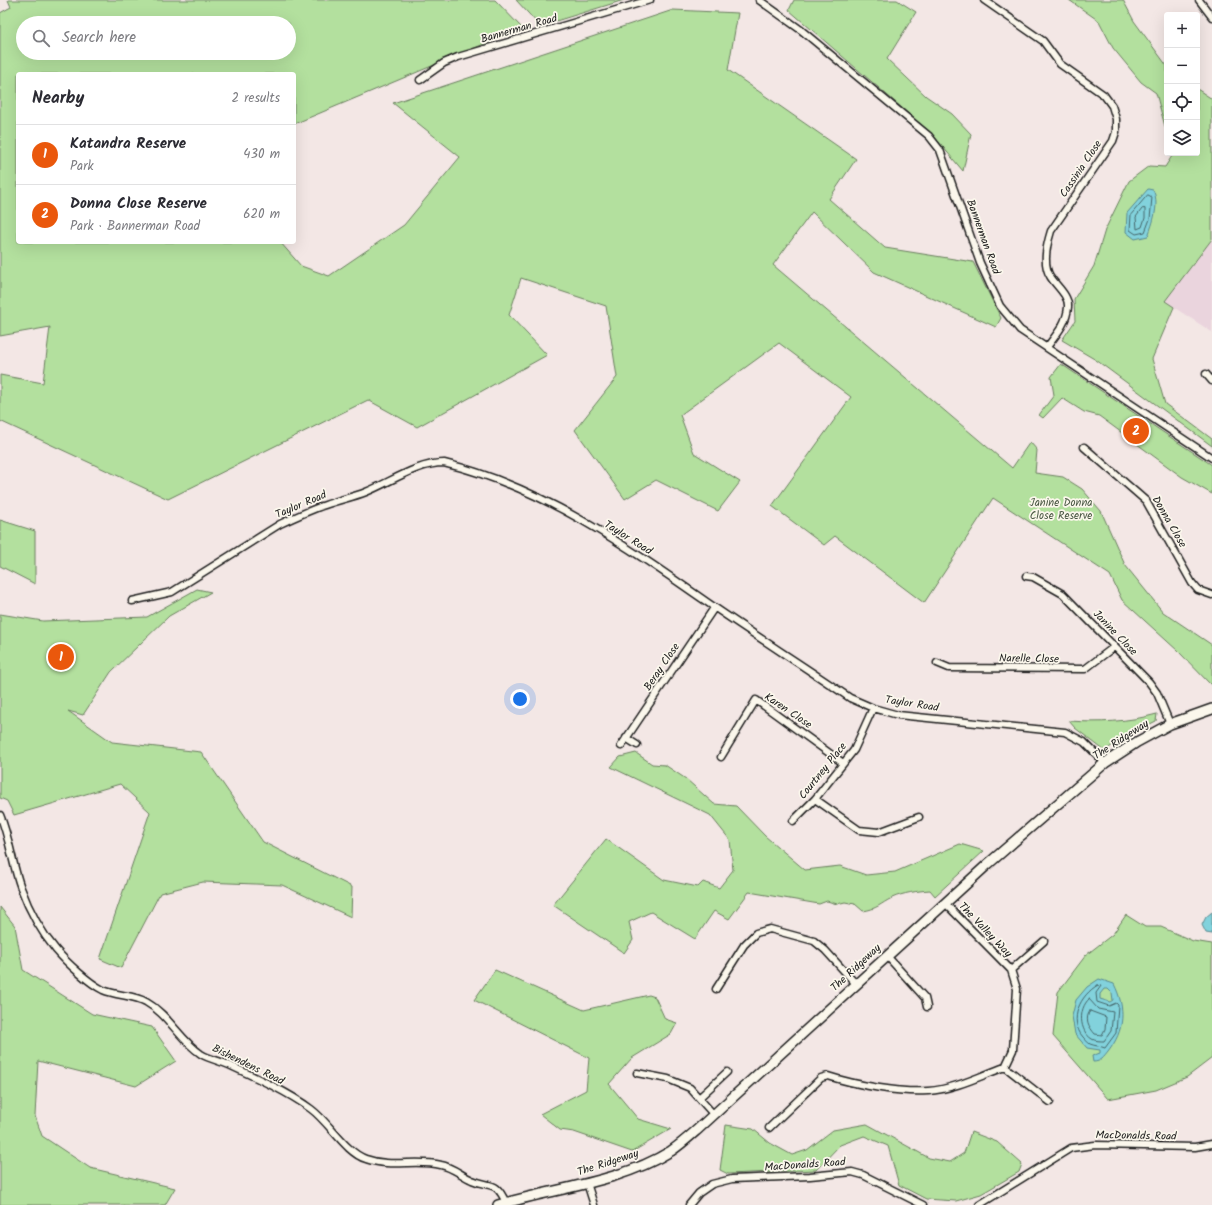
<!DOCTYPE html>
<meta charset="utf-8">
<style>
body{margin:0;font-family:Kalam,sans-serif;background:#f7f7f7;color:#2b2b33}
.controls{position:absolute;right:12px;top:12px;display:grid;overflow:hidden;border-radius:4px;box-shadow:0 4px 16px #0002}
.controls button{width:36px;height:36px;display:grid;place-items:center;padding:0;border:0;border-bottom:1px solid #e1e1e2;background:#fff;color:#2b2b33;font:20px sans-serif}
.you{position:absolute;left:520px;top:699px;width:14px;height:14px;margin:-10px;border:3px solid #fff;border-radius:50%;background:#1a73e8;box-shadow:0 0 0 6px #1a73e833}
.badge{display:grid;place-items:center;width:26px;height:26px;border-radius:50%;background:#ea580c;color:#fff;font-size:13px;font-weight:700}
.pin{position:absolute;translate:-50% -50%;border:2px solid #fff;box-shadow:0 1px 4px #0006}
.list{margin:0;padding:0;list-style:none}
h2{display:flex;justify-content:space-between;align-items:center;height:52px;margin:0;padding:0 16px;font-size:17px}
h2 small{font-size:13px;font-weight:400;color:#7c7c81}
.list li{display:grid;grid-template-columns:26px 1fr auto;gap:12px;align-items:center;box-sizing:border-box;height:60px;padding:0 16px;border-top:1px solid #e1e1e2}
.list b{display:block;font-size:15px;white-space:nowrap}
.list p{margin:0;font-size:13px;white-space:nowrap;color:#7c7c81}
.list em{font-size:13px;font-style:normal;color:#7c7c81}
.icon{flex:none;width:22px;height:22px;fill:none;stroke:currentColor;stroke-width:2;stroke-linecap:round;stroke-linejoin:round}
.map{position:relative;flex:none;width:1212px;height:1205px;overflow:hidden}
.search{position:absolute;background:#fff;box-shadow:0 4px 16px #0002;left:16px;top:16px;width:280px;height:44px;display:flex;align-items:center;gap:10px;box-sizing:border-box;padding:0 14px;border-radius:22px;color:#7c7c81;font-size:15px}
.panel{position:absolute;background:#fff;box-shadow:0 4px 16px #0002;left:16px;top:72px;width:280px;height:172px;border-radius:4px}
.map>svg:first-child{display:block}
</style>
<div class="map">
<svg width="1212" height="1205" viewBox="0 0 1212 1205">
<rect width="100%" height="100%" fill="#f3e7e5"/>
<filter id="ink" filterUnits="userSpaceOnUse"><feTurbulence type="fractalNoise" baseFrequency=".025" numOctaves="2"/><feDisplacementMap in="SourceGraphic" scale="8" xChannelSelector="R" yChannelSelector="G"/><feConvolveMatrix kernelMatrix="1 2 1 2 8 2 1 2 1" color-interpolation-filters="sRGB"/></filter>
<g filter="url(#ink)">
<path fill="#ead4dd" d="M 1212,239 L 1212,332 L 1164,301 Z"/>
<path fill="#b3e09e" stroke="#687e5d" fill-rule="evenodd" d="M 8,0 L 495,0 L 522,28 L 294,124 L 294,74 L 18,74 L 18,242 L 280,242 L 301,266 L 329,276 L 404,225 L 460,157 L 393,103 L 673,10 L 738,13 L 728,70 L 856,159 L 829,199 L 885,248 L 973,262 L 1001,318 L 996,327 L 874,272 L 812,212 L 773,265 L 1012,468 L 1030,442 L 1037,450 L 1035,473 L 1063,477 L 1082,489 L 1101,511 L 1125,565 L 1163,612 L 1212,645 L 1212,686 L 1178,651 L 1122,600 L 1110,575 L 993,498 L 924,603 L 835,536 L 824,545 L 772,506 L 851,397 L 779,343 L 680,415 L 694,453 L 740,482 L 718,511 L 656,480 L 625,499 L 575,430 L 617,377 L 606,306 L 521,278 L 509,315 L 547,355 L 417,427 L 368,400 L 168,499 L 0,421 L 0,375 L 43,383 L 50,327 L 0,336 L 0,13 L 11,7 ZM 23,23 L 289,23 L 289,53 L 23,53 Z
M 516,0 L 624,0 L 540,26 Z
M 794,0 L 897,0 L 916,12 L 887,59 L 926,96 L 952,114 L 971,134 L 963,171 L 932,134 L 789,10 Z
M 1069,0 L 1123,0 L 1134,21 L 1167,66 L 1167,134 L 1156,93 L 1141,82 L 1113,48 L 1099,21 Z
M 1197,89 L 1212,99 L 1212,239 L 1165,301 L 1174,307 L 1152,359 L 1165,404 L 1212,439 L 1212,446 L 1096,360 L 1062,340 L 1075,321 L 1074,299 L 1094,266 L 1105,230 L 1129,181 L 1149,166 L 1165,167 L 1172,156 L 1172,153 L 1197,153 Z
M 1061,364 L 1212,465 L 1212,494 L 1182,477 L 1099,416 L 1084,412 L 1062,398 L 1043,418 L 1039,415 L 1054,395 L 1051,377 Z
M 0,520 L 35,531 L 35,584 L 0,566 Z
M 197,589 L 211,592 L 169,616 L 111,672 L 83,715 L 68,711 L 112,742 L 201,752 L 263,842 L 352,887 L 351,917 L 282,885 L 203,882 L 160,893 L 121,968 L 100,959 L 150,812 L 120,784 L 14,815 L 7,801 L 0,798 L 0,614 L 43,621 L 147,617 Z
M 1157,714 L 1156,721 L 1122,738 L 1105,751 L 1075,728 L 1069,721 C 1099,723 1128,722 1157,714 Z
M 636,753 L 652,764 L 665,765 L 686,779 L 714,804 L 736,806 L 765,836 L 805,870 L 840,866 L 866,875 L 895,872 L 960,844 L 984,851 L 935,896 L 930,890 C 917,891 903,893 892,898 C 880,904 877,909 863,911 L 855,904 L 845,902 L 837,904 L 827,901 L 819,904 L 749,892 L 729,919 L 714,911 L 695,939 L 651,912 L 629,922 L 633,940 L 624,953 L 553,905 L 606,839 L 664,880 L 698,887 L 703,882 L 719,888 L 733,870 L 730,840 L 710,815 L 611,767 L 620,757 Z
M 0,907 L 15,926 L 23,970 L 92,1014 L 152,1027 L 176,1061 L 136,1086 L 38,1061 L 35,1116 L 42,1136 L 90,1168 L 175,1188 L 165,1205 L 0,1205 Z
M 1126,915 L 1145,927 L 1161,927 L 1193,941 L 1212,944 L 1212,1058 L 1187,1077 L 1156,1090 L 1108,1099 L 1053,1036 L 1058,992 L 1086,955 L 1113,934 Z
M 495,970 L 584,1010 L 649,995 L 655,997 L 665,1019 L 677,1023 L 671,1034 L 632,1058 L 609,1084 L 638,1119 L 671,1129 L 632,1152 L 574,1132 L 560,1130 L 540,1114 L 586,1090 L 589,1058 L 474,1000 Z
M 867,1124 L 929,1158 L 950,1162 L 964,1153 L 971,1132 L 997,1142 L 1022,1164 L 1019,1172 L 981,1194 L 956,1201 L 926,1199 L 899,1185 L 888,1146 L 864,1136 L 840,1145 L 816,1170 L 728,1174 L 720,1170 L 726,1125 L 753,1129 L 770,1143 L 792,1155 L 807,1150 L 833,1130 Z"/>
<path fill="#82d2dc" stroke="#59898f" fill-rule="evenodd" d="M 1148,189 L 1153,190 C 1160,203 1153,223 1148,236 L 1135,239 L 1126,232 L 1127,213 Z
M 1212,912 L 1212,934 L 1206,933 L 1202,925 L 1206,917 Z
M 1099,979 L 1114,984 C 1126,1008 1125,1030 1108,1052 C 1104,1057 1101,1062 1093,1062 L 1092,1056 L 1100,1053 L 1100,1050 L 1087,1048 L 1075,1034 L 1072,1016 L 1076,1000 L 1087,987 ZM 1104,989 L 1108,989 L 1112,993 L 1113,1000 L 1110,1002 L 1100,999 L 1100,994 Z"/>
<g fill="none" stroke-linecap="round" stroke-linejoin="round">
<path stroke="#456569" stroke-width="1" d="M 1148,195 L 1152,197 L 1150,219 L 1145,232 L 1136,234 L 1130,230 L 1131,215 Z
M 1145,209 L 1145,218 L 1142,227 L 1137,229 L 1136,217 L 1142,209 Z
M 1098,985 L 1101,986 L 1096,993 L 1097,1002 L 1109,1006 L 1116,1003 L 1118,1005 L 1116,1033 L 1105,1048 C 1100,1046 1095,1046 1090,1044 C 1088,1043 1085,1039 1083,1037 C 1068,1020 1080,995 1098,985 Z
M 1089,999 L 1098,1009 L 1113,1012 L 1111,1031 L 1104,1041 C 1101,1041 1095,1041 1092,1039 C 1079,1031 1078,1009 1089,999 Z
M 1090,1011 L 1106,1017 L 1105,1029 L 1102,1035 L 1095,1034 C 1089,1027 1084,1019 1090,1011 Z"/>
<g stroke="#1c1c1c" stroke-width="9">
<path id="street" d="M 759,0 L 801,30 L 929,136 L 940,150 L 980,263 L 1000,306 L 1020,330 L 1212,458
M 984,0 L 1043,41 L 1060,64 L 1104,95 L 1112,106 L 1116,119 L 1116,132 L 1113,141 L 1051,231 C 1047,244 1042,263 1050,276 C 1055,285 1069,295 1068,307 C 1067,323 1056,335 1047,347
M 1199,0 L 1212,17
M 420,80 L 444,63 L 458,57 L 650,0
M 1206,374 L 1212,381
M 1084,447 L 1146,501 L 1192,583 L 1198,590 L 1212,595
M 1026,576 L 1033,577 L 1063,594 L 1149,682 L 1157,693 L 1170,724
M 132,601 L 172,592 L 280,524 C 295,517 310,510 325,505 C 339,500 353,497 366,492 C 391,482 417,463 444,463 C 544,487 631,549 714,607 C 759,638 805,667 850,698 L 873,708 L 898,715 L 1065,732 L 1084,742 L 1105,763
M 937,663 L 949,668 L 1085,669 L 1114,647
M 626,738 L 637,745
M 621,746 L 714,608
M 721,757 L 756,700 L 843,763
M 815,799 L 859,830 L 879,832 L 919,817
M 0,815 C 10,839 12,864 21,888 C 29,910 41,932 56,950 C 67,963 89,983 103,990 C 117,996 134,995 146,1002 C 168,1014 180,1040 201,1054 C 209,1059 220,1061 229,1065 C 255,1077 288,1092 311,1109 C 329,1122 346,1153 366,1159 C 391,1168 416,1159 441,1165 C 452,1167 461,1175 472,1180 C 491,1188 496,1180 506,1203
M 793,821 L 815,799 L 854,750 L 873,708
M 887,956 L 925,998 L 927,1007
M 1011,970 L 1044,941
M 716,989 L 744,945 L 756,933 L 770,929 L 814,941 L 825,950 L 856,984
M 1005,1067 L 1050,1102
M 637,1073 L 668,1079 L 690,1088 L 714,1115
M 700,1097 L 727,1072
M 769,1128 L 821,1078 L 828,1076 C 856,1085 899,1093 928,1091 C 955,1089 980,1076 1005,1067 L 1013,1050 L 1017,989 L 1011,970 L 945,903
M 587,1183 L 594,1205
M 689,1205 L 699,1193 L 712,1184 L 732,1179 L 810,1176 L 852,1172 L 863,1175 L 923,1205
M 979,1205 L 1071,1148 L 1095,1145 L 1195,1147 L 1212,1144"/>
</g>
<g stroke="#1c1c1c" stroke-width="12">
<path id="secondary" d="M 498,1205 C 555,1188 619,1183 671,1151 C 680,1145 689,1137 697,1130 L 988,864 L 1105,763 L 1137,742 L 1170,724 L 1212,709"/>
</g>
<use href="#street" stroke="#fbf7ec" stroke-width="6"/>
<use href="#secondary" stroke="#fbf7ec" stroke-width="9"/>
</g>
</g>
<g text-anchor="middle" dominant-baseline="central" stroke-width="3.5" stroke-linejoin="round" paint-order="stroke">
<g font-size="11" fill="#1c1c1c" stroke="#fbf7ec">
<text transform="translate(519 29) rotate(-16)">Bannerman Road</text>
<text transform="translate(1081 169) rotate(-56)">Cassinia Close</text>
<text transform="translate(983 237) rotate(70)">Bannerman Road</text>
<text transform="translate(301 505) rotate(-23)">Taylor Road</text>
<text transform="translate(1169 522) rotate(60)">Donna Close</text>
<text transform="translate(628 538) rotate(32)">Taylor Road</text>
<text transform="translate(1115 633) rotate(46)">Janine Close</text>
<text transform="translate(1029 659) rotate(1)">Narelle Close</text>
<text transform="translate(662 667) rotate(-56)">Beray Close</text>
<text transform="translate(912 704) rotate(9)">Taylor Road</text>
<text transform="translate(788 711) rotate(34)">Karen Close</text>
<text transform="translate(1121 740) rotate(-33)">The Ridgeway</text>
<text transform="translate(823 771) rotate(-51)">Courtney Place</text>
<text transform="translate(985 930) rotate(46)">The Valley Way</text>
<text transform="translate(856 968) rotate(-43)">The Ridgeway</text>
<text transform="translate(248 1065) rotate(26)">Bishendens Road</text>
<text transform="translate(1136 1136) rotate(1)">MacDonalds Road</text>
<text transform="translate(608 1163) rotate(-18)">The Ridgeway</text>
<text transform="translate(805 1165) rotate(-4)">MacDonalds Road</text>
</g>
<g font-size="11" fill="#495743" stroke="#fbf7ec">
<text x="1061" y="503">Janine Donna<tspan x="1061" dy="13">Close Reserve</tspan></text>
</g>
</g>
</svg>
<div class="controls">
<button>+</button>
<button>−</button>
<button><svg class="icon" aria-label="locate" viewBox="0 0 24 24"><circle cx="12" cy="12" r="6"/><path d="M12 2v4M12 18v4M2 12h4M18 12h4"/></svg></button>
<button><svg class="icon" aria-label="layers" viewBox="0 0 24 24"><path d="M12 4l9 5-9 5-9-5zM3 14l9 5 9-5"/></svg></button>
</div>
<div class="you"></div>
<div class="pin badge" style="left:61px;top:657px">1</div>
<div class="pin badge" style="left:1136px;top:431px">2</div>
<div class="search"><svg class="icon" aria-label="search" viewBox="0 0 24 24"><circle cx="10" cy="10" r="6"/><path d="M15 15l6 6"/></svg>Search here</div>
<section class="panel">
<h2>Nearby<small>2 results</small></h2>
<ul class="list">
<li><span class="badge">1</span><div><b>Katandra Reserve</b><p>Park</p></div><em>430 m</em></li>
<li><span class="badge">2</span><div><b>Donna Close Reserve</b><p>Park · Bannerman Road</p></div><em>620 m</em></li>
</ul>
</section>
</div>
